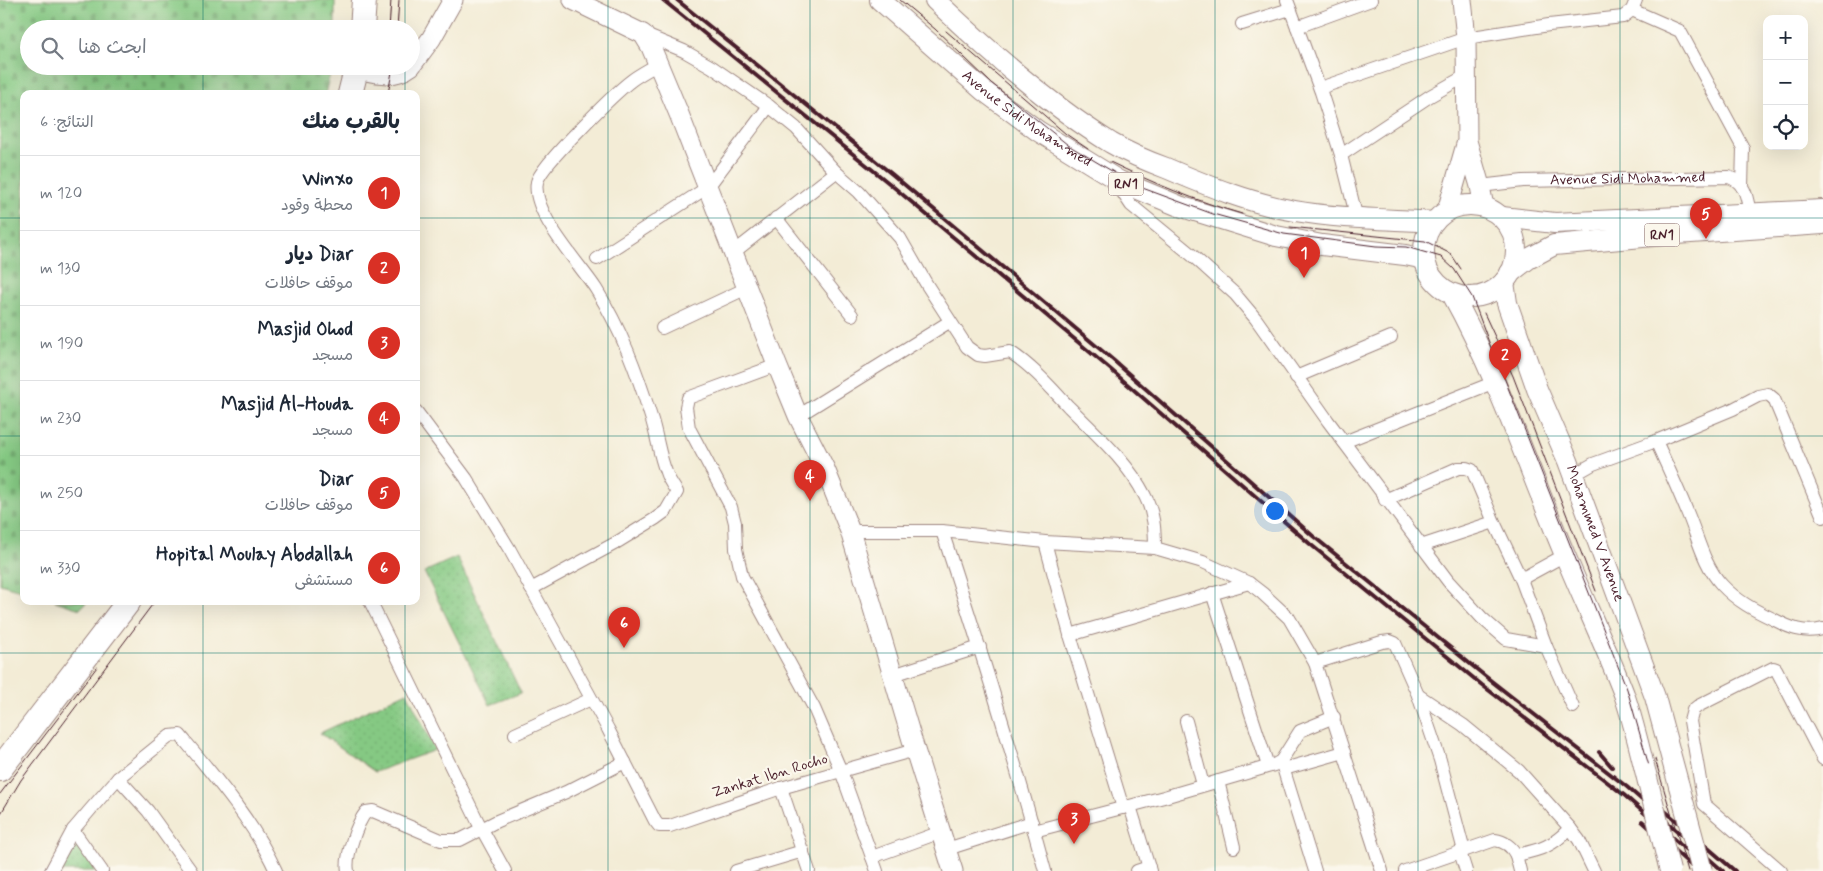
<!DOCTYPE html>
<html lang="ar">
<meta charset="utf-8">
<style>
body{margin:0;font-family:Mynerve,"Playpen Sans Arabic",sans-serif;background:#f2f2f3;color:#1f2937;direction:rtl}
.controls{position:absolute;right:15px;top:15px;display:grid;overflow:hidden;border-radius:10px;box-shadow:0 5px 20px #0002}
.controls button{width:45px;height:45px;display:grid;place-items:center;padding:0;border:0;border-bottom:1px solid #e0e1e3;background:#fff;color:#1f2937;font:25px sans-serif}
.you{position:absolute;left:1274px;top:510px;width:18px;height:18px;margin:-12px;border:4px solid #fff;border-radius:50%;background:#1a73e8;box-shadow:0 0 0 8px #1a73e833}
.badge{display:grid;place-items:center;width:32px;height:32px;border-radius:50%;background:#d93025;color:#fff;font-size:16px;font-weight:700}
.pin{position:absolute;translate:-50% -41px;filter:drop-shadow(0 1px 2px #0008)}
.pin::after{content:'';position:absolute;top:26px;width:18px;height:15px;background:inherit;clip-path:polygon(0 0,100% 0,50% 100%)}
.list{margin:0;padding:0;list-style:none}
h2{display:flex;justify-content:space-between;align-items:center;height:65px;margin:0;padding:0 20px;font-size:21px}
h2 small{font-size:16px;font-weight:400;color:#747a83}
.list li{display:grid;grid-template-columns:32px 1fr auto;gap:15px;align-items:center;box-sizing:border-box;height:75px;padding:0 20px;border-top:1px solid #e0e1e3}
.list b{display:block;font-size:19px;white-space:nowrap}
.list p{margin:0;font-size:16px;white-space:nowrap;color:#747a83}
.list em{font-size:16px;font-style:normal;color:#747a83}
.icon{flex:none;width:28px;height:28px;fill:none;stroke:currentColor;stroke-width:2;stroke-linecap:round;stroke-linejoin:round}
.map{position:relative;flex:none;width:1823px;height:871px;overflow:hidden;direction:ltr}
.search{position:absolute;background:#fff;box-shadow:0 5px 20px #0002;left:20px;top:20px;width:400px;height:55px;display:flex;align-items:center;gap:12px;box-sizing:border-box;padding:0 18px;border-radius:28px;color:#747a83;font-size:19px}
.panel{position:absolute;background:#fff;box-shadow:0 5px 20px #0002;left:20px;top:90px;width:400px;height:515px;border-radius:10px;direction:rtl}
.map>svg:first-child{display:block}
</style>
<div class="map">
<svg width="1823" height="871" viewBox="0 0 1823 871">
<defs>
<pattern id="cemetery-stones" width="16" height="16" patternUnits="userSpaceOnUse" patternTransform="scale(1.25)"><rect width="16" height="16" fill="#85c983"/><path d="M2 7V4a2 2 0 0 1 4 0v3zM10 15v-3a2 2 0 0 1 4 0v3z" fill="#74ac71"/></pattern>
<pattern id="park-dots" width="8" height="8" patternUnits="userSpaceOnUse" patternTransform="scale(1.25)"><rect width="8" height="8" fill="#85c983"/><path d="M2 2h.1M6 6h.1" fill="none" stroke="#74ac71" stroke-width="1.8" stroke-linecap="round"/></pattern>
</defs>
<rect width="100%" height="100%" fill="#fbf7ec"/>
<filter id="ink" filterUnits="userSpaceOnUse"><feTurbulence type="fractalNoise" baseFrequency=".02" numOctaves="2"/><feDisplacementMap in="SourceGraphic" scale="10" xChannelSelector="R" yChannelSelector="G"/><feConvolveMatrix kernelMatrix="1 2 1 2 8 2 1 2 1" color-interpolation-filters="sRGB"/></filter>
<filter id="wash" filterUnits="userSpaceOnUse"><feTurbulence type="fractalNoise" baseFrequency=".0096" numOctaves="4" result="noise"/><feDisplacementMap in="SourceGraphic" scale="20" xChannelSelector="R" yChannelSelector="G"/><feGaussianBlur stdDeviation="1.12" result="paint"/><feColorMatrix in="noise" values="0 0 0 0 0 0 0 0 0 0 0 0 0 0 0 0 0 1.4 0 .05"/><feComposite in="paint" operator="in"/></filter>
<g filter="url(#wash)">
<rect width="100%" height="100%" fill="#f3ecd6"/>
<path fill="url(#cemetery-stones)" stroke="#687457" d="M 0,0 L 335,0 L 335,29 L 29,29 L 29,66 L 332,66 L 325,94 L 24,94 L 24,591 L 0,584 Z
M 55,601 L 88,601 L 80,609 Z"/>
<path fill="url(#park-dots)" stroke="#687457" d="M 457,557 L 521,693 L 490,705 L 424,572 Z
M 407,692 L 435,750 L 375,772 L 320,733 Z
M 78,845 L 96,871 L 59,871 Z"/>
</g>
<g filter="url(#ink)">
<g fill="none" stroke-linecap="round" stroke-linejoin="round">
<g stroke="#9e8680" stroke-width="14">
<g id="street">
<path d="M 1287,0 L 1321,92 L 1341,155"/>
<path d="M 1632,10 L 1680,31 L 1743,148 L 1742,187"/>
<path d="M 1242,24 L 1290,9"/>
<path d="M 1297,27 L 1371,0"/>
<path d="M 643,34 L 684,51 L 712,67 L 769,106 L 796,128 L 836,172 L 859,192 L 900,238 L 927,285 L 967,347 L 978,355 L 985,356 L 1010,352 C 1032,366 1051,388 1069,407 C 1096,434 1128,462 1145,496 C 1154,513 1155,530 1155,548"/>
<path d="M 1320,88 L 1466,38 L 1549,25 L 1623,17 L 1632,10 L 1636,0"/>
<path d="M 1119,181 L 1123,193 L 1131,205 L 1193,256 L 1235,294 L 1256,319 L 1328,421 L 1448,581 L 1482,618 L 1506,639 L 1546,646"/>
<path id="s1" d="M 1480,186 L 1523,181 L 1729,177 C 1746,183 1747,198 1750,214"/>
<path d="M 776,218 L 852,315"/>
<path d="M 1357,219 L 1341,155 L 1430,96 L 1467,75"/>
<path d="M 734,252 L 836,172"/>
<path d="M 597,259 L 708,187 L 769,106"/>
<path d="M 662,328 L 747,288"/>
<path d="M 777,365 L 688,398 L 686,407 L 689,428 L 731,507 L 735,523 L 736,549 L 742,576 L 814,708 L 841,771 L 877,871"/>
<path d="M 1296,377 L 1391,337"/>
<path d="M 416,411 L 466,478 L 510,550 L 608,729 L 655,821 L 659,826 L 670,826 L 781,788 L 915,750"/>
<path d="M 798,416 L 949,322"/>
<path d="M 1656,441 C 1667,465 1678,489 1688,514 C 1698,538 1704,566 1722,585 C 1737,601 1754,610 1773,619 C 1790,628 1804,634 1823,629"/>
<path d="M 1344,442 L 1495,382"/>
<path d="M 1572,476 L 1593,464 L 1656,441 L 1733,409 L 1758,396 L 1768,394 L 1774,399 L 1823,517"/>
<path d="M 1385,500 L 1458,468 L 1466,468 L 1472,470 L 1494,522 L 1521,579 L 1546,646 L 1573,707"/>
<path d="M 850,531 L 942,531 L 1045,542 L 1155,548 L 1203,562 L 1249,583 L 1262,593 L 1289,618 L 1315,663 L 1382,871"/>
<path d="M 942,531 C 979,644 1014,756 1045,871"/>
<path d="M 1045,542 L 1070,635 L 1123,808"/>
<path d="M 1421,546 L 1494,522"/>
<path d="M 1521,579 L 1565,555"/>
<path d="M 531,589 L 614,544 L 655,519 L 666,511 L 677,492 C 673,486 668,479 666,472 C 659,455 657,435 651,417 C 637,372 621,329 596,289 C 580,264 531,213 537,182 C 540,166 616,92 632,80 C 640,74 650,69 658,64"/>
<path d="M 1212,593 L 1268,766"/>
<path d="M 370,601 L 478,822 L 505,871"/>
<path d="M 1070,635 L 1249,583"/>
<path d="M 1315,663 L 1382,642 L 1390,641 L 1395,643 L 1418,695 L 1440,760 L 1464,851"/>
<path d="M 893,675 L 980,647"/>
<path d="M 1418,695 L 1463,725 L 1519,771 L 1570,828 L 1579,840 L 1594,871"/>
<path d="M 1186,721 L 1203,785"/>
<path d="M 515,734 L 591,699"/>
<path d="M 1281,761 L 1315,871"/>
<path d="M 1284,769 L 1344,752"/>
<path d="M 118,778 L 148,811 L 191,871"/>
<path d="M 1218,781 L 1234,847"/>
<path d="M 781,788 L 809,871"/>
<path d="M 1130,806 L 1150,871"/>
<path d="M 73,830 L 102,871"/>
<path d="M 1034,831 L 1164,797 L 1274,765 L 1281,761 L 1300,731 L 1334,717"/>
<path d="M 947,849 L 1032,822"/>
<path d="M 1460,852 L 1466,871"/>
<path d="M 1516,855 L 1520,871"/>
<path d="M 872,857 L 941,832"/>
<path d="M 51,871 L 73,830 L 90,810 L 118,778 L 170,736 L 180,735 C 215,777 253,821 276,871"/>
<path d="M 348,871 C 345,857 357,823 366,812 L 373,811 L 441,840 L 460,840 L 497,821 L 566,792 L 625,762"/>
<path d="M 736,871 L 803,851"/>
<path d="M 1137,871 L 1149,867"/>
<path d="M 1405,871 L 1495,840 C 1504,841 1512,847 1516,855 C 1541,850 1553,846 1570,828"/>
<path d="M 1781,871 L 1704,804 L 1690,721 L 1693,710 L 1698,706 L 1773,668 L 1776,669 L 1823,759"/>
</g>
</g>
<g stroke="#9e8680" stroke-width="21">
<path id="secondary" d="M 573,0 L 643,34 L 651,47 L 679,114 L 777,365 L 798,416 L 825,469 L 850,531 L 915,750 L 953,871
M 411,66 L 431,39 L 453,0
M 357,69 C 376,73 394,79 411,66
M 1467,141 L 1480,186 L 1484,207
M 1447,211 L 1467,141 L 1466,38 L 1462,0"/>
</g>
<g stroke="#9e8680" stroke-width="22">
<g id="primary">
<path id="s2" d="M 880,0 L 984,91 L 1038,131 L 1119,181 L 1179,206 L 1276,236 L 1322,245 L 1405,255 L 1425,259"/>
<path d="M 935,0 C 988,51 1048,104 1111,143 C 1128,153 1147,161 1166,168 C 1208,186 1250,203 1295,211 C 1341,219 1388,219 1434,222"/>
<circle cx="1470" cy="251" r="46"/>
<path d="M 1502,217 L 1555,223 L 1823,210"/>
<path d="M 1510,273 L 1528,259 L 1554,245 L 1676,234 L 1823,224"/>
<path id="s3" d="M 1504,282 L 1507,303 L 1537,389 L 1568,461 L 1655,697 L 1679,786"/>
<path d="M 1452,294 C 1498,377 1528,467 1565,555 C 1584,601 1606,647 1624,694 C 1633,720 1639,747 1646,774"/>
</g>
</g>
<g stroke="#9e8680" stroke-width="26">
<path id="highway" d="M 362,29 L 364,0
M 350,94 L 357,66
M 0,769 L 129,601"/>
</g>
<use href="#street" stroke="#fff" stroke-width="12"/>
<use href="#secondary" stroke="#fff" stroke-width="19"/>
<use href="#primary" stroke="#fff" stroke-width="20"/>
<use href="#highway" stroke="#fff" stroke-width="24"/>
<path stroke="#4a1f2b" stroke-width="1" d="M 900,0 L 935,29 L 991,83 L 1068,145 L 1137,186 L 1213,214 L 1284,234 L 1376,246 L 1406,247 L 1441,257 L 1454,269 L 1472,297 L 1490,345 L 1505,380 L 1627,689 L 1679,871
M 389,29 L 391,0
M 397,29 L 399,0
M 946,31 L 1066,134 L 1088,149
M 388,94 L 393,66
M 1110,162 C 1153,183 1196,201 1242,214
M 1290,227 L 1425,241 L 1451,254 L 1461,269
M 1484,313 L 1513,376 L 1596,591
M 1655,759 L 1688,871
M 0,794 L 97,667
M 0,815 L 21,780 L 155,601"/>
<path stroke="#4a1f2b" stroke-width="4" d="M 663,0 L 890,184 L 1110,369 L 1310,544 L 1482,685 L 1624,795 L 1710,871
M 677,0 L 893,175 L 1113,360 L 1313,536 L 1485,676 L 1627,787 L 1723,871
M 1599,752 L 1612,767
M 1658,805 L 1735,871
M 1642,821 L 1697,871"/>
<g stroke="#9e8680" stroke-width="22" stroke-linecap="butt">
<path id="primary-bridge" d="M 1646,774 L 1670,871
M 1679,786 L 1702,871"/>
</g>
<use href="#primary-bridge" stroke="#fff" stroke-width="20"/>
</g>
</g>
<path fill="none" stroke="#0f766e" stroke-width="1" stroke-opacity="0.55" d="M 203,0 L 203,29M 405,0 L 405,29M 608,0 L 608,871M 810,0 L 810,871M 1013,0 L 1013,871M 1215,0 L 1215,871M 1418,0 L 1418,871M 1620,0 L 1620,871M 203,66 L 203,94M 405,66 L 405,94M 0,218 L 24,218M 416,218 L 1823,218M 0,436 L 24,436M 416,436 L 1823,436M 203,601 L 203,871M 405,601 L 405,871M 0,653 L 1823,653"/>
<g text-anchor="middle" dominant-baseline="central" stroke-width="4.5" stroke-linejoin="round" paint-order="stroke">
<g fill="#fbf7ec" stroke="#7f6065" stroke-width="1">
<rect x="1108.5" y="172.5" width="35" height="23" rx="4"/>
<rect x="1644.5" y="223.5" width="35" height="23" rx="4"/>
</g>
<g font-size="14" font-weight="bold" fill="#4a1f2b">
<text x="1126" y="184">RN1</text>
<text x="1662" y="235">RN1</text>
</g>
<g font-size="15" fill="#4a1f2b" stroke="#fbf7ec">
<text stroke="none"><textPath href="#s2" startOffset="189">Avenue Sidi Mohammed</textPath></text>
<text stroke="none"><textPath href="#s1" startOffset="148">Avenue Sidi Mohammed</textPath></text>
<text stroke="none"><textPath href="#s3" startOffset="268">Mohammed V Avenue</textPath></text>
<text transform="translate(770 776) rotate(-17)">Zankat Ibn Rocho</text>
</g>
</g>
</svg>
<div class="controls">
<button>+</button>
<button>−</button>
<button><svg class="icon" aria-label="locate" viewBox="0 0 24 24"><circle cx="12" cy="12" r="6"/><path d="M12 2v4M12 18v4M2 12h4M18 12h4"/></svg></button>
</div>
<div class="you"></div>
<div class="pin badge" style="left:1304px;top:278px">1</div>
<div class="pin badge" style="left:1505px;top:380px">2</div>
<div class="pin badge" style="left:1074px;top:844px">3</div>
<div class="pin badge" style="left:810px;top:501px">4</div>
<div class="pin badge" style="left:1706px;top:239px">5</div>
<div class="pin badge" style="left:624px;top:648px">6</div>
<div class="search"><svg class="icon" aria-label="search" viewBox="0 0 24 24"><circle cx="10" cy="10" r="6"/><path d="M15 15l6 6"/></svg>ابحث هنا</div>
<section class="panel">
<h2>بالقرب منك<small>النتائج: 6</small></h2>
<ul class="list">
<li><span class="badge">1</span><div><b>Winxo</b><p>محطة وقود</p></div><em>120 m</em></li>
<li><span class="badge">2</span><div><b>Diar ديار</b><p>موقف حافلات</p></div><em>130 m</em></li>
<li><span class="badge">3</span><div><b>Masjid Ohod</b><p>مسجد</p></div><em>190 m</em></li>
<li><span class="badge">4</span><div><b>Masjid Al-Houda</b><p>مسجد</p></div><em>230 m</em></li>
<li><span class="badge">5</span><div><b>Diar</b><p>موقف حافلات</p></div><em>250 m</em></li>
<li><span class="badge">6</span><div><b>Hopital Moulay Abdallah</b><p>مستشفى</p></div><em>330 m</em></li>
</ul>
</section>
</div>
